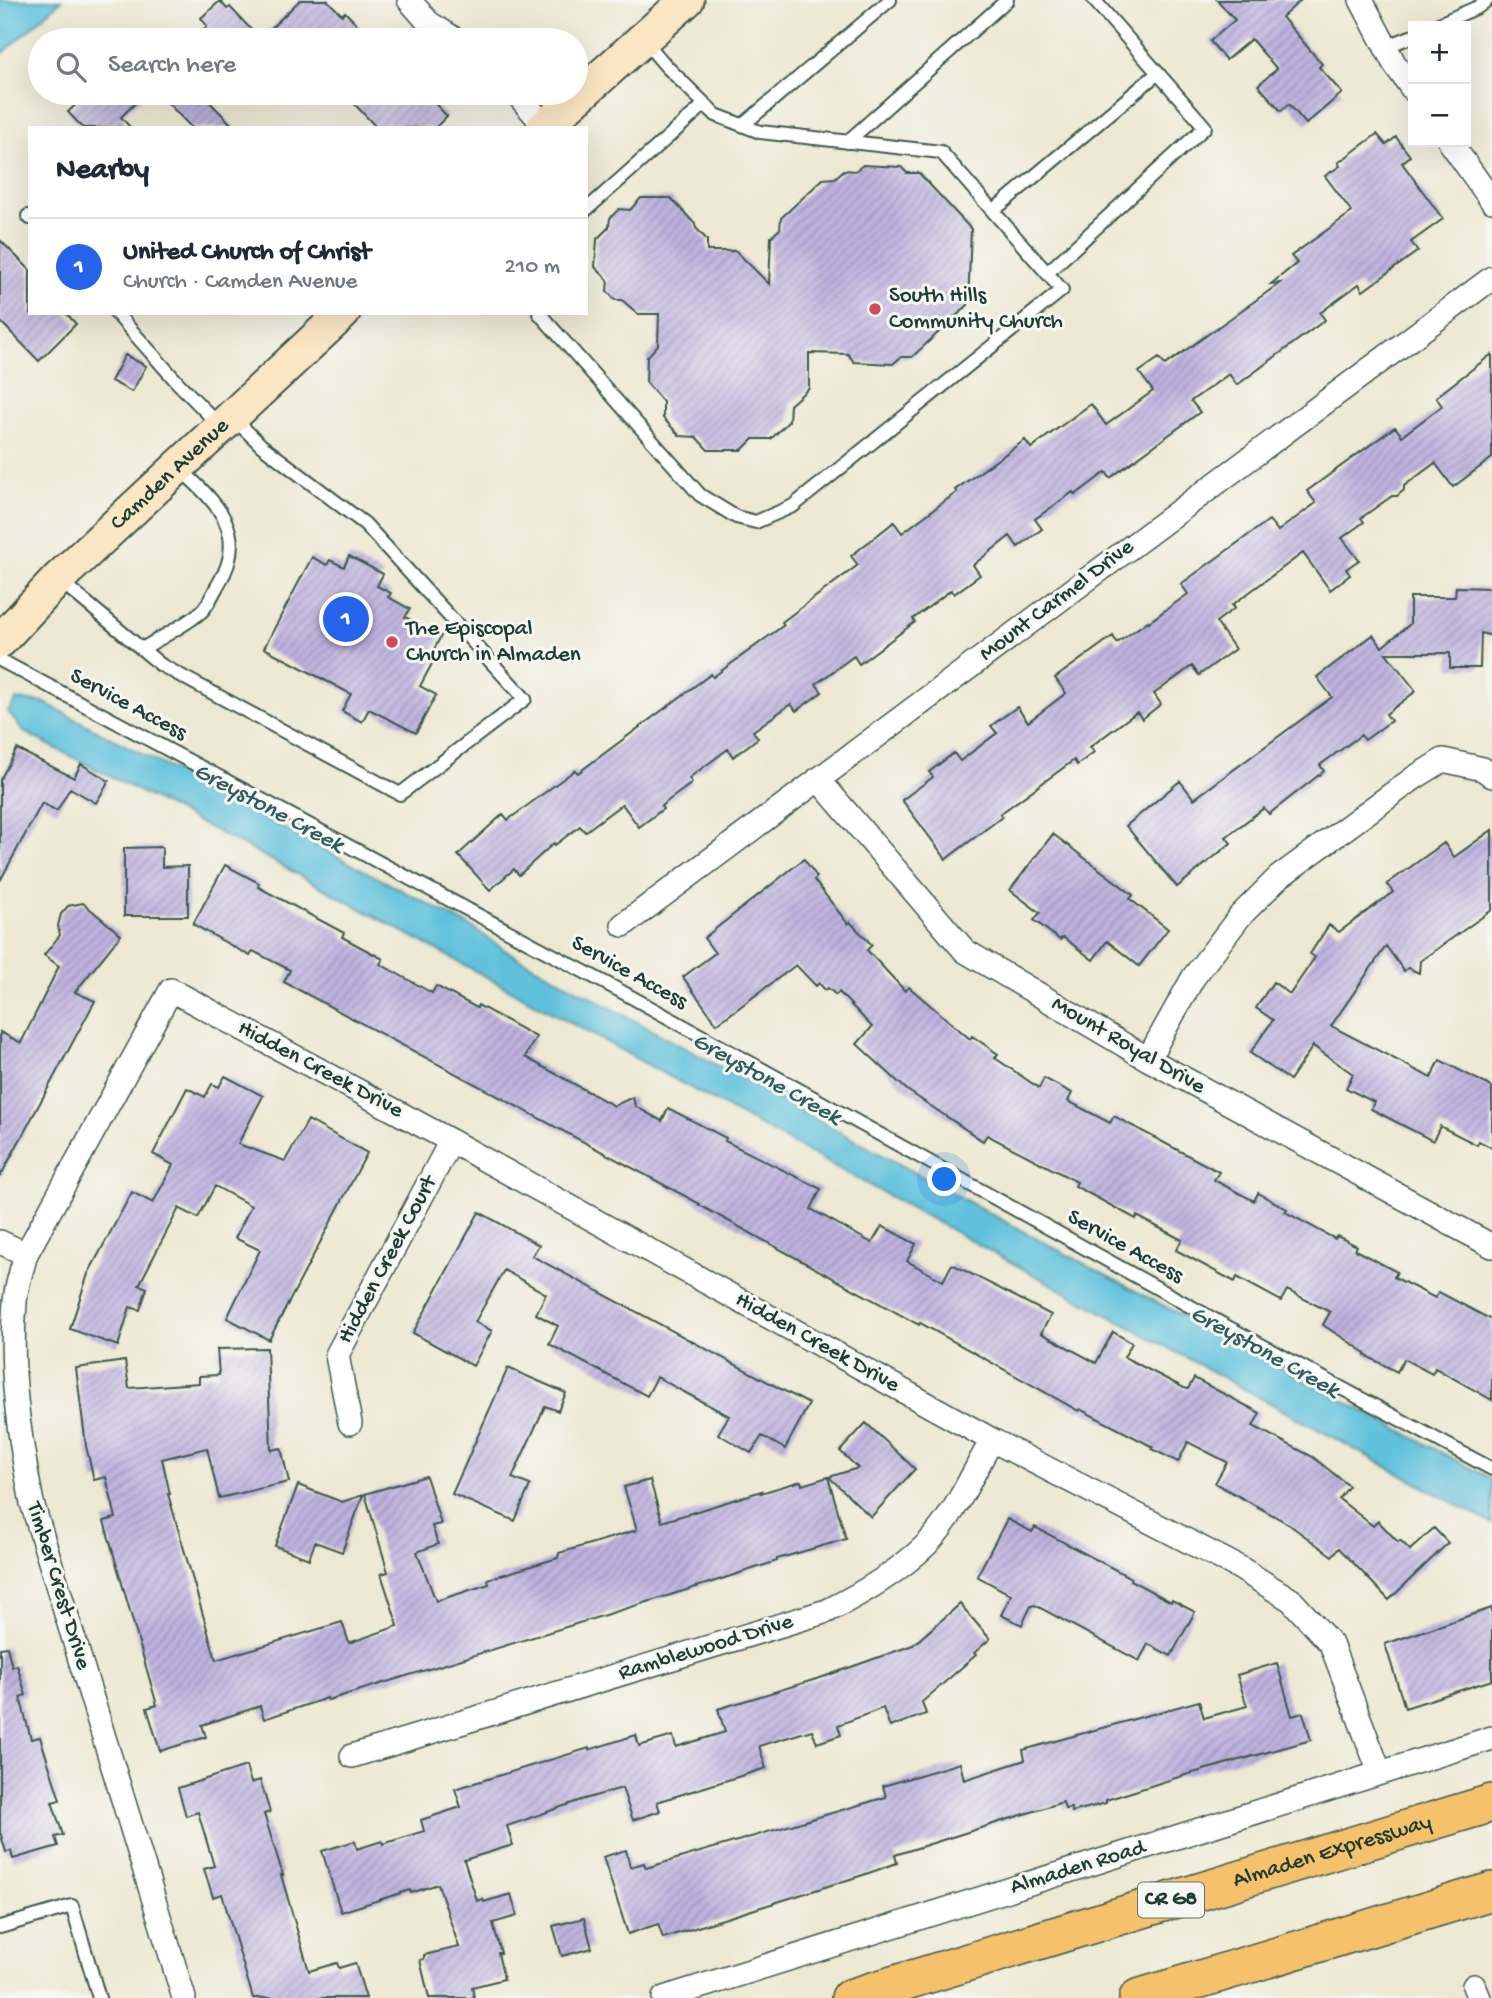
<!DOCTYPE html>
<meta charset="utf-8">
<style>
body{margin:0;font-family:"Gochi Hand",sans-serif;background:#f2f2f3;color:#1f2937}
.controls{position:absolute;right:21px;top:21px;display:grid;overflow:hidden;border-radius:0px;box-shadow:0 7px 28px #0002}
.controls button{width:63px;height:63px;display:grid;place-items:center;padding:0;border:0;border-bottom:2px solid #e0e1e3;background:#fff;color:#1f2937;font:35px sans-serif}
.you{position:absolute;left:945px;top:1180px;width:24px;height:24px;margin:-18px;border:5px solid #fff;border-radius:50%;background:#1a73e8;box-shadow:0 0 0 10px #1a73e833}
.badge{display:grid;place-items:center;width:46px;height:46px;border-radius:50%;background:#2563eb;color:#fff;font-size:23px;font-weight:700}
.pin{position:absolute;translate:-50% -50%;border:4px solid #fff;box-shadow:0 2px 7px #0006}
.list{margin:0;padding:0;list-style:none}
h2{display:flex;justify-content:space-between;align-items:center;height:91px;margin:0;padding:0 28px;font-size:30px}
h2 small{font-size:23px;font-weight:400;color:#747a83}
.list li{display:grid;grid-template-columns:46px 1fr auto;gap:21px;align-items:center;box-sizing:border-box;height:98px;padding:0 28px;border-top:2px solid #e0e1e3}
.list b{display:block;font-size:26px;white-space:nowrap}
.list p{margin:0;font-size:23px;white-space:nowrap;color:#747a83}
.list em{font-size:23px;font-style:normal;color:#747a83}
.icon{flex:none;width:38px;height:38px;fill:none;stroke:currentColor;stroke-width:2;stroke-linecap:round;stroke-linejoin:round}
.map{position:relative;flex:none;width:1492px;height:1998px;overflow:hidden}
.search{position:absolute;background:#fff;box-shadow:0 7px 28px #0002;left:28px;top:28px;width:560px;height:77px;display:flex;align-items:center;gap:18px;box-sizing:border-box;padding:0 24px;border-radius:38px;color:#747a83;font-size:26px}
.panel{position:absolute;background:#fff;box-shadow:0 7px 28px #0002;left:28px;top:126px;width:560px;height:189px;border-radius:0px}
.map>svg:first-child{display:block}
</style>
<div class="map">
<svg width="1492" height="1998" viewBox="0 0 1492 1998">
<defs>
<pattern id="building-hatch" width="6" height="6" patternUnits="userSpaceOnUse" patternTransform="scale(1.75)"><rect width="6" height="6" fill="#beb2df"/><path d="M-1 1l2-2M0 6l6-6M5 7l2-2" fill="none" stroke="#9a92b6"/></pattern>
</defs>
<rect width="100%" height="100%" fill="#f6f6f2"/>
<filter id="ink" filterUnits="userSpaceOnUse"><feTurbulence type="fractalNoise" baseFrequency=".0143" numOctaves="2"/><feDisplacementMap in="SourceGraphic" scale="14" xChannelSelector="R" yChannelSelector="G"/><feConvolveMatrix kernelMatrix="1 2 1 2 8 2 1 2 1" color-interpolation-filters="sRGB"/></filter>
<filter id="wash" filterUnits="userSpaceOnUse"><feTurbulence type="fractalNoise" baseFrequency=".00686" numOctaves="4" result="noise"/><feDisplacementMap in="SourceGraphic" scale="28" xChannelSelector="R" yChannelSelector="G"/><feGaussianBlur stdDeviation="1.57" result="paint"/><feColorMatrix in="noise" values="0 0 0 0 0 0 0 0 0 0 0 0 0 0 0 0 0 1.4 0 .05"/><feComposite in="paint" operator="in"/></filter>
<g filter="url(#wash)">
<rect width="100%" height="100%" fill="#ece8d1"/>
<path fill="#5ec1dc" stroke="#3e7f88" stroke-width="2" d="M 0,0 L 62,0 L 0,56 Z
M 16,700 L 43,702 L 472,927 L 508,952 L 1028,1234 L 1492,1479 L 1492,1524 L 262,855 L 24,732 L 8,712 Z"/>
<g id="blocks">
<path fill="url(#building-hatch)" d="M 300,0 L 327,0 L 342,15 L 345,12 L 372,40 L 214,40 L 204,29 L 207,26 L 201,18 L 220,1 L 227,9 L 230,7 L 260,39 Z
M 1217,0 L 1301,0 L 1282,17 L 1322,64 L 1319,67 L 1342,93 L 1306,124 L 1289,104 L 1281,111 L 1258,85 L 1277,69 L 1251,39 L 1226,60 L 1210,41 L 1235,20 Z
M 88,93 L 146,93 L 121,117 L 131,128 L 83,128 L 68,112 Z
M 158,93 L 201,93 L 235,128 L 192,128 Z
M 344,93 L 425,93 L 447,116 L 435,128 L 377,128 Z
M 1377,134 L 1386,145 L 1396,137 L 1410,156 L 1402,163 L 1443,219 L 1411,242 L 1418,251 L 1363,291 L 1359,284 L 1320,313 L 1325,320 L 1237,385 L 1229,374 L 1191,401 L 1200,412 L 1110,478 L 1106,472 L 1075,495 L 1073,492 L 1035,519 L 1042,529 L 1018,547 L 1010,536 L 973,565 L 980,575 L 954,594 L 951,590 L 913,619 L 915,622 L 859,664 L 854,656 L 816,684 L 822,692 L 796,711 L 791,704 L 753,731 L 758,738 L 733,757 L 728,749 L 689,778 L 692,783 L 661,806 L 663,809 L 639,827 L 622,804 L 585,832 L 580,826 L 555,845 L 554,843 L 519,875 L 514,869 L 490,890 L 458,855 L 503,814 L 508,820 L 575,770 L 578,773 L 711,674 L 713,677 L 784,625 L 782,622 L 858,565 L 851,556 L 894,522 L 902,533 L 957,492 L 955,490 L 1025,440 L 1031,448 L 1091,404 L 1106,425 L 1153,391 L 1139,372 L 1159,358 L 1165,365 L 1280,283 L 1271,284 L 1297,263 L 1291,256 L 1352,212 L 1325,176 L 1340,166 L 1338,163 Z
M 863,165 L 901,167 L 907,173 L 919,173 L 971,229 L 968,305 L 912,357 L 901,357 L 893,364 L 854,362 L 848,354 L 809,353 L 809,388 L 790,405 L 789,421 L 771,439 L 753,439 L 742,450 L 708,450 L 696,437 L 680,436 L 663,418 L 663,402 L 646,382 L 647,357 L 658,345 L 659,314 L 638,314 L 622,300 L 615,300 L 607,291 L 608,280 L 595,267 L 597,239 L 609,227 L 610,218 L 619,209 L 630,210 L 641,198 L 671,198 L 695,224 L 696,228 L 707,240 L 707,251 L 736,251 L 769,284 L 771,237 L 780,229 L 781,218 L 823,179 L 835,178 L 844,170 L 855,171 Z
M 0,240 L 30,270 L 30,313 L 66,313 L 76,324 L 39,361 L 0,321 Z
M 1492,354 L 1492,458 L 1453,487 L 1435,463 L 1404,486 L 1404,490 L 1397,496 L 1392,496 L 1361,518 L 1364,522 L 1342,538 L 1359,560 L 1346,569 L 1350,575 L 1330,590 L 1303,553 L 1232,605 L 1235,608 L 1216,622 L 1235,649 L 1199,675 L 1192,666 L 1154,694 L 1161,704 L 1142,719 L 1137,712 L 1090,747 L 1094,752 L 1077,765 L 1074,760 L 1000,814 L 1002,817 L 946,859 L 902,800 L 933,777 L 929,772 L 954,753 L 960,761 L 997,733 L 991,726 L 1017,707 L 1028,722 L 1066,693 L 1055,678 L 1113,636 L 1117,643 L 1148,621 L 1149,622 L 1188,594 L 1181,584 L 1269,520 L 1278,531 L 1316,503 L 1307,491 L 1395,427 L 1402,436 L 1442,406 L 1436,397 Z
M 125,355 L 146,366 L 132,392 L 111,381 Z
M 349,556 L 383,574 L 377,586 L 391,593 L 388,597 L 410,609 L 405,617 L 441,636 L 430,657 L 434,660 L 420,686 L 436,695 L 416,733 L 369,709 L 362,722 L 342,711 L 351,694 L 264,648 L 312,557 L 327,565 L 330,560 L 344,567 Z
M 1456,587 L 1492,588 L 1492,636 L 1481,633 L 1480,668 L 1450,668 L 1450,653 L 1386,653 L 1416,691 L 1386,714 L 1391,721 L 1365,740 L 1361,735 L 1320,765 L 1324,771 L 1269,814 L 1264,808 L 1226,837 L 1231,843 L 1177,887 L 1126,826 L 1180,781 L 1194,799 L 1332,697 L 1317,677 L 1373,635 L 1382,647 L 1410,624 L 1410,597 L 1455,597 Z
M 17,749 L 74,778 L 81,764 L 109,781 L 96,803 L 70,788 L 57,811 L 42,803 L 0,881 L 0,780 Z
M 1492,830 L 1492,910 L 1420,961 L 1419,973 L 1408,968 L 1404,971 L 1386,946 L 1331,1026 L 1431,1078 L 1440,1060 L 1492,1087 L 1492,1148 L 1479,1141 L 1477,1145 L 1440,1126 L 1433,1141 L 1371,1109 L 1374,1102 L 1346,1088 L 1353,1074 L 1313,1046 L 1290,1080 L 1250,1053 L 1273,1020 L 1256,1008 L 1273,982 L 1290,994 L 1315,957 L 1310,954 L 1329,925 L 1339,932 L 1393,892 L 1387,884 L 1444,843 L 1454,857 Z
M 1053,834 L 1133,895 L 1130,899 L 1168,929 L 1139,966 L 1107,941 L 1093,960 L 1063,937 L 1060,940 L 1034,920 L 1040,913 L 1010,890 Z
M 162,847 L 162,867 L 188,866 L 188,916 L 124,916 L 124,848 Z
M 804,859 L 817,877 L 814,880 L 848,924 L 850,922 L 872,945 L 867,950 L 905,991 L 909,987 L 970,1039 L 972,1036 L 998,1054 L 995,1058 L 1039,1088 L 1044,1078 L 1072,1093 L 1068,1101 L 1110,1123 L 1114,1116 L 1219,1172 L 1214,1180 L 1254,1201 L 1258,1193 L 1287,1209 L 1285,1212 L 1335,1239 L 1337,1236 L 1357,1246 L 1355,1250 L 1397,1272 L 1394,1277 L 1435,1298 L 1439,1292 L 1492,1320 L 1492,1400 L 1435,1368 L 1432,1374 L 1404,1359 L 1397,1372 L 1365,1355 L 1366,1353 L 1323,1325 L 1330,1312 L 1287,1290 L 1281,1301 L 1237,1277 L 1235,1282 L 1176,1250 L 1182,1240 L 1137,1216 L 1136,1219 L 1075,1186 L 1077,1182 L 987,1135 L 983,1141 L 907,1090 L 857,1044 L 872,1027 L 839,992 L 836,995 L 828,988 L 825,990 L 819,983 L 816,986 L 796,965 L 717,1024 L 683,977 L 715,953 L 704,938 Z
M 225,865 L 259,883 L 258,887 L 344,933 L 342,937 L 383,959 L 380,964 L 432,993 L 436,986 L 477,1008 L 478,1005 L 536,1037 L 525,1057 L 614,1106 L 633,1097 L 635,1106 L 662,1121 L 668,1108 L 726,1138 L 725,1141 L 821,1189 L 811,1209 L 872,1243 L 882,1226 L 916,1244 L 907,1261 L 943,1281 L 952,1264 L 1051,1315 L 1041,1333 L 1096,1363 L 1113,1332 L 1132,1343 L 1124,1357 L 1184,1388 L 1188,1389 L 1194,1378 L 1260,1413 L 1253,1426 L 1313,1457 L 1349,1486 L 1339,1499 L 1373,1526 L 1378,1521 L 1398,1542 L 1400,1540 L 1410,1550 L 1434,1528 L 1448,1543 L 1389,1600 L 1339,1548 L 1332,1556 L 1287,1523 L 1215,1483 L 1227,1462 L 1188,1442 L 1178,1462 L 1152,1449 L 1153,1447 L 1080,1409 L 1079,1411 L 920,1323 L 919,1325 L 699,1205 L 700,1204 L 284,982 L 290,970 L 253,951 L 250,956 L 193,924 Z
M 83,903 L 121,935 L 75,992 L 95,1001 L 0,1177 L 0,1032 L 21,1043 L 59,966 L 44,955 L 60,935 L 58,926 L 61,914 L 68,906 Z
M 225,1076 L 263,1096 L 238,1144 L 285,1161 L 308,1120 L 367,1153 L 269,1340 L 227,1318 L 260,1250 L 235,1238 L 251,1206 L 215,1186 L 198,1218 L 179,1208 L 139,1285 L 147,1288 L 140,1310 L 130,1307 L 118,1346 L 70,1329 L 88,1274 L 132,1192 L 153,1203 L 173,1165 L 153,1154 L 187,1088 L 205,1097 L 212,1084 L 219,1087 Z
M 479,1212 L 539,1245 L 532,1256 L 809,1404 L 785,1449 L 762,1436 L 751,1453 L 718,1434 L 729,1416 L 684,1392 L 657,1377 L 647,1396 L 549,1344 L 558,1326 L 536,1314 L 546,1294 L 504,1270 L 475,1322 L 492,1331 L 473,1366 L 413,1333 Z
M 267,1348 L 271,1450 L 281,1448 L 289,1482 L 219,1498 L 207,1448 L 162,1459 L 170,1494 L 168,1494 L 216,1660 L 342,1622 L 349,1643 L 398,1626 L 381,1574 L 388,1572 L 365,1494 L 426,1476 L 441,1524 L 432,1526 L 438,1544 L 417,1552 L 436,1601 L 489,1584 L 488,1579 L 558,1558 L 559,1553 L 637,1530 L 624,1487 L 650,1480 L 662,1522 L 762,1491 L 761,1493 L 801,1481 L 802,1485 L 828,1477 L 846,1539 L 777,1559 L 777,1561 L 706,1584 L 328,1700 L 327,1698 L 264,1719 L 260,1706 L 202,1725 L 206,1737 L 160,1751 L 147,1708 L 157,1705 L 104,1521 L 116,1518 L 106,1477 L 94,1480 L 86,1446 L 76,1368 L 125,1361 L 129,1388 L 199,1383 L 199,1376 L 219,1375 L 217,1349 Z
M 508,1368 L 566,1393 L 558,1411 L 545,1406 L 512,1478 L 530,1485 L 515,1521 L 452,1494 Z
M 866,1423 L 915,1469 L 871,1517 L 829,1477 L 858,1468 L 840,1451 Z
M 298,1485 L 342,1502 L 363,1495 L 342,1552 L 315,1542 L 309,1559 L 275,1546 Z
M 1007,1519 L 1032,1532 L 1035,1527 L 1131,1578 L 1130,1580 L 1171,1602 L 1172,1600 L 1195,1612 L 1171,1656 L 1148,1644 L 1139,1661 L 1035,1605 L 1031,1606 L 1022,1625 L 1001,1615 L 1011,1595 L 977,1576 Z
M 960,1604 L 990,1639 L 974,1653 L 976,1655 L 922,1702 L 926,1714 L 890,1727 L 883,1708 L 838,1725 L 841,1735 L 817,1743 L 812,1730 L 759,1746 L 766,1768 L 657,1802 L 660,1811 L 633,1820 L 622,1788 L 581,1800 L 507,1826 L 513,1845 L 464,1860 L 477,1901 L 483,1899 L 484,1902 L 511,1894 L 517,1916 L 493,1923 L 501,1953 L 498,1953 L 504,1979 L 472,1987 L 474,1998 L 429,1998 L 420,1960 L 424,1959 L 424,1955 L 459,1947 L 438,1884 L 411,1893 L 410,1890 L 341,1912 L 322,1851 L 355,1841 L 357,1849 L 382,1841 L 383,1844 L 424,1831 L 421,1820 L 461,1807 L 455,1789 L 589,1748 L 589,1750 L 636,1735 L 639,1746 L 673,1736 L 676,1747 L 725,1732 L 718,1709 L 823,1677 L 913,1645 Z
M 1492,1608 L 1492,1680 L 1405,1708 L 1385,1644 Z
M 7,1647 L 12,1667 L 17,1665 L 26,1695 L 20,1697 L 31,1739 L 40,1737 L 60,1800 L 52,1802 L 63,1835 L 55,1837 L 58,1846 L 13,1859 L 11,1851 L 6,1852 L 0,1832 L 0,1648 Z
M 1277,1663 L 1292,1716 L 1303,1713 L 1311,1740 L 1182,1776 L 1106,1800 L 1106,1803 L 1072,1812 L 1071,1808 L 1065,1809 L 1063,1802 L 895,1855 L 897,1863 L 863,1875 L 663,1938 L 658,1924 L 628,1934 L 603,1857 L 626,1850 L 630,1867 L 644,1863 L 646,1868 L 886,1797 L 883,1786 L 960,1763 L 964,1780 L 1025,1760 L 1023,1750 L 1199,1701 L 1204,1718 L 1247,1706 L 1237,1675 Z
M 246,1766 L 251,1783 L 260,1780 L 270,1812 L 264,1814 L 283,1875 L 281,1875 L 309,1971 L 337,1963 L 339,1968 L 355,1963 L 366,1998 L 253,1998 L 222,1894 L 213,1897 L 204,1869 L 214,1866 L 198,1812 L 186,1816 L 178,1788 Z
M 584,1918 L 592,1948 L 562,1956 L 553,1926 Z"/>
</g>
</g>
<g filter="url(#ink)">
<use href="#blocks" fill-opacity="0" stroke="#3e574c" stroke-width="2"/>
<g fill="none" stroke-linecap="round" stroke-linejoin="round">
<g stroke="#3e574c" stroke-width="16">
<path id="lane" d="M 1434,26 L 1478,7 L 1487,0
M 1385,47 L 1413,36
M 743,125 L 890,0
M 847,142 L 1007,0
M 586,210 L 704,105
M 993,211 L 1158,73
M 28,216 L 30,218
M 1047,273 L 1205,127 L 1094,0
M 116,313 L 178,383 L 220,426
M 539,313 L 700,495 L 736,517 L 756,522 L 793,506 L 1062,290 L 941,152 L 760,132 L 716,115 L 666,66 L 643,39
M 58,579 L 161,665 L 400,794 L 525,699 L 365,524 L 262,446 L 233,418
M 142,649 C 160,638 186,625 202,611 C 209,604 214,591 219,583 C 250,532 215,501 179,468
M 0,660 L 624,993 L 1224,1325 L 1492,1469
M 0,1927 L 72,1906 L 99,1998"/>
</g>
<g stroke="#3e574c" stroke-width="26">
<path id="street" d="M 409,0 L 429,23 L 456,40
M 1361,0 L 1394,63 L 1413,90
M 516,93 L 545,126
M 1450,142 L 1492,201
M 818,779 L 965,951 L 1148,1059 L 1492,1246
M 623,925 L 1492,278
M 1148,1059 L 1193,978 L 1240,916 L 1279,877 L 1414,778 L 1443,760 L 1483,769 L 1492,776
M 0,1242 L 26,1254
M 350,1423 L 337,1355 L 451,1141
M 352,1756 L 827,1611 C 863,1593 897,1573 926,1545 C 955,1516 972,1474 992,1440
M 1474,1986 L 1479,1998
M 184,1998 L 32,1503 C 19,1435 9,1371 15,1302 C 16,1286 22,1269 26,1254 L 171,990 L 451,1141 L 992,1440 L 1240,1568 L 1291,1600 L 1331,1644 L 1380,1773
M 664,1998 L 1492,1738"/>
</g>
<g stroke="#3e574c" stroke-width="37">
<g id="secondary">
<path d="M 543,128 L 687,0"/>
<path id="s1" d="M 0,641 L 58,579 L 343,313"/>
</g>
</g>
<g stroke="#3e574c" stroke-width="40">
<g id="primary">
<path id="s2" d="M 850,1998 L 1492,1803"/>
<path d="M 1138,1998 L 1492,1891"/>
</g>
</g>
<use href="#lane" stroke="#fff" stroke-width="12"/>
<use href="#street" stroke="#fff" stroke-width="23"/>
<use href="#secondary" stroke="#fbe6c4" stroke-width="33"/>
<use href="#primary" stroke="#f5c16b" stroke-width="37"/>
</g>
</g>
<g fill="#d1495b" stroke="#f6f6f2" stroke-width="2.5">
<circle cx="875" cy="309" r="7"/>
<circle cx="392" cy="642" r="7"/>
</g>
<g text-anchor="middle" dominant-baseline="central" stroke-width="6" stroke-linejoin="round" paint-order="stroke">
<rect fill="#f6f6f2" stroke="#60746d" stroke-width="2" x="1138" y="1882.5" width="66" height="35" rx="5"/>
<g font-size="21" font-weight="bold" fill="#1f3d34">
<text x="1171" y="1900">CR G8</text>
</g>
<g font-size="23" fill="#1f3d34" stroke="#f6f6f2" text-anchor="start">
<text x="889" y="296">South Hills<tspan x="889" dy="26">Community Church</tspan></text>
<text x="406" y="629">The Episcopal<tspan x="406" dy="26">Church in Almaden</tspan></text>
</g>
<g font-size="23" fill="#1f3d34" stroke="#f6f6f2">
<text stroke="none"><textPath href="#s1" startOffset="238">Camden Avenue</textPath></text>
<text transform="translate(1057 601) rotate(-37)">Mount Carmel Drive</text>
<text transform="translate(128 705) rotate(28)">Service Access</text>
<text transform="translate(629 973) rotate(29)">Service Access</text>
<text transform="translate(1128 1046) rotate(30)">Mount Royal Drive</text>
<text transform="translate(320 1070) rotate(28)">Hidden Creek Drive</text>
<text transform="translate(1125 1247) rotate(29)">Service Access</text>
<text transform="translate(388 1260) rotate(-62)">Hidden Creek Court</text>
<text transform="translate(817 1343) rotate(29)">Hidden Creek Drive</text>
<text transform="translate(58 1586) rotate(73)">Timber Crest Drive</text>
<text transform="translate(706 1648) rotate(-17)">Ramblewood Drive</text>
<text stroke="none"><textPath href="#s2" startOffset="504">Almaden Expressway</textPath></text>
<text transform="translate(1078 1868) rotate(-17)">Almaden Road</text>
</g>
<g font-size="24" font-style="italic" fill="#2f5e5e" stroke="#f6f6f2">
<text transform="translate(268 809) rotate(28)">Greystone Creek</text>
<text transform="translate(766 1080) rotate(29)">Greystone Creek</text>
<text transform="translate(1264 1353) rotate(29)">Greystone Creek</text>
</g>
</g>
</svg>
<div class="controls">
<button>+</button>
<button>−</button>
</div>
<div class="you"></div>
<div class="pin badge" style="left:346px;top:619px">1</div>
<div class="search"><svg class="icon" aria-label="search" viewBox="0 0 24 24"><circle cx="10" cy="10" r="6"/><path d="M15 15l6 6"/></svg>Search here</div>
<section class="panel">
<h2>Nearby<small></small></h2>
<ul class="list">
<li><span class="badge">1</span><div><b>United Church of Christ</b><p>Church · Camden Avenue</p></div><em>210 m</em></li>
</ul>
</section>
</div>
